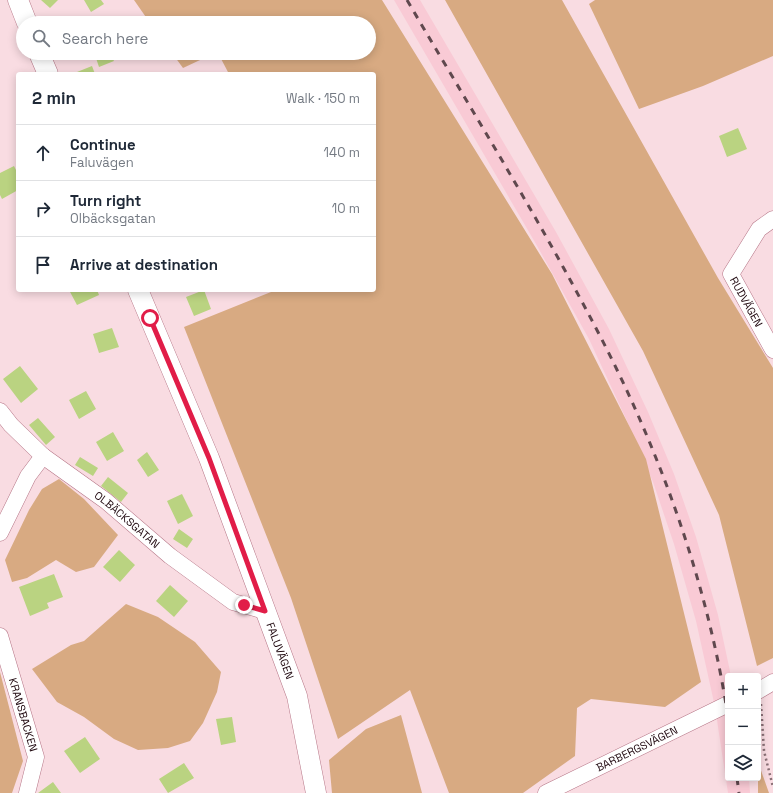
<!DOCTYPE html>
<meta charset="utf-8">
<style>
body{margin:0;font-family:"Space Grotesk",sans-serif;background:#f6f6f7;color:#1f2937}
.controls{position:absolute;right:12px;bottom:12px;display:grid;overflow:hidden;border-radius:4px;box-shadow:0 2px 10px #0003}
.controls button{width:36px;height:36px;display:grid;place-items:center;padding:0;border:0;border-bottom:1px solid #e0e1e3;background:#fff;color:#1f2937;font:20px sans-serif}
.stop{position:absolute;width:12px;height:12px;margin:-9px;border:3px solid #e11d48;border-radius:50%;background:#fff}
.stop.end{background:#e11d48;border-color:#fff;box-shadow:0 1px 4px #0008}
.list{margin:0;padding:0;list-style:none}
h2{display:flex;justify-content:space-between;align-items:center;height:52px;margin:0;padding:0 16px;font-size:17px}
h2 small{font-size:13px;font-weight:400;color:#747a83}
.list li{display:grid;grid-template-columns:26px 1fr auto;gap:12px;align-items:center;box-sizing:border-box;height:56px;padding:0 16px;border-top:1px solid #e0e1e3}
.list b{display:block;font-size:15px;white-space:nowrap}
.list p{margin:0;font-size:13px;white-space:nowrap;color:#747a83}
.list em{font-size:13px;font-style:normal;color:#747a83}
.icon{flex:none;width:22px;height:22px;fill:none;stroke:currentColor;stroke-width:2;stroke-linecap:round;stroke-linejoin:round}
.map{position:relative;flex:none;width:773px;height:793px;overflow:hidden}
.search{position:absolute;background:#fff;box-shadow:0 2px 10px #0003;left:16px;top:16px;width:360px;height:44px;display:flex;align-items:center;gap:10px;box-sizing:border-box;padding:0 14px;border-radius:22px;color:#747a83;font-size:15px}
.panel{position:absolute;background:#fff;box-shadow:0 2px 10px #0003;left:16px;top:72px;width:360px;height:220px;border-radius:4px}
.map>svg:first-child{display:block}
</style>
<div class="map">
<svg width="773" height="793" viewBox="0 0 773 793">
<rect width="100%" height="100%" fill="#f9dce2"/>
<path fill="#f9cad5" d="M 394,0 L 420,0 L 556,232 L 609,329 L 648,412 L 674,474 L 696,537 L 718,615 L 731,676 L 728,676 L 728,778 L 749,778 L 750,793 L 728,793 L 715,707 L 696,621 L 674,544 L 653,482 L 627,421 L 589,339 L 536,244 Z"/>
<path fill="#d8aa82" d="M 134,0 L 382,0 L 552,274 L 646,459 L 701,682 L 665,707 L 591,699 L 577,708 L 575,756 L 523,793 L 449,793 L 410,690 L 338,739 L 291,598 L 184,327 L 276,290 L 374,290 L 374,74 L 229,74 L 218,53 L 369,53 L 369,23 L 150,23 Z
M 445,0 L 562,0 L 718,278 L 773,368 L 773,658 L 757,666 L 719,515 L 643,351 Z
M 595,0 L 773,0 L 773,56 L 703,86 L 639,109 L 589,4 Z
M 172,53 L 215,53 L 183,68 Z
M 59,479 L 84,499 L 118,535 L 94,567 L 76,572 L 56,560 L 27,578 L 12,582 L 5,560 L 29,510 L 42,489 Z
M 126,604 L 158,617 L 195,642 L 221,672 L 217,692 L 203,723 L 190,741 L 168,748 L 138,750 L 114,739 L 84,717 L 57,702 L 32,669 L 71,645 L 84,641 Z
M 0,672 L 23,761 L 12,793 L 0,793 Z
M 401,715 L 422,793 L 332,793 L 329,760 L 366,729 Z
M 758,762 L 769,793 L 758,793 Z"/>
<path fill="#bad381" d="M 41,0 L 58,0 L 50,8 Z
M 84,0 L 101,0 L 104,4 L 91,12 Z
M 107,53 L 110,53 L 114,61 L 99,67 L 96,58 Z
M 92,66 L 95,74 L 72,74 Z
M 738,128 L 747,149 L 727,157 L 719,136 Z
M 14,166 L 18,174 L 18,190 L 2,199 L 0,195 L 0,173 Z
M 69,290 L 97,290 L 99,295 L 77,305 Z
M 204,290 L 211,309 L 194,316 L 186,297 Z
M 112,328 L 119,347 L 99,353 L 93,334 Z
M 20,366 L 38,389 L 21,403 L 3,379 Z
M 86,391 L 96,409 L 79,419 L 69,400 Z
M 38,418 L 55,437 L 46,445 L 29,425 Z
M 113,432 L 124,451 L 107,461 L 96,442 Z
M 147,452 L 159,470 L 148,477 L 137,460 Z
M 80,457 L 98,468 L 93,476 L 75,465 Z
M 108,477 L 128,493 L 121,502 L 101,486 Z
M 182,494 L 193,516 L 178,524 L 167,501 Z
M 179,529 L 193,539 L 187,548 L 173,539 Z
M 119,550 L 135,565 L 120,582 L 103,567 Z
M 54,574 L 63,597 L 47,603 L 49,608 L 30,616 L 19,587 Z
M 170,585 L 188,601 L 174,617 L 156,601 Z
M 232,717 L 236,742 L 221,745 L 216,719 Z
M 85,737 L 100,759 L 80,773 L 64,751 Z
M 184,763 L 194,778 L 168,793 L 159,779 Z
M 53,782 L 61,793 L 38,793 Z"/>
<g fill="none" stroke-linecap="round" stroke-linejoin="round">
<g stroke="#b67687" stroke-width="17">
<g id="minor">
<path id="s1" d="M 773,219 L 759,229 L 731,274 L 773,350"/>
<path id="s2" d="M 0,411 L 11,425 L 43,456 L 106,501 L 170,556 L 233,602 L 265,611"/>
<path d="M 0,533 L 28,476 L 43,456"/>
<path id="s3" d="M 0,636 L 36,757 L 27,793"/>
<path d="M 758,691 L 773,682"/>
<path id="s4" d="M 546,793 L 728,704"/>
</g>
</g>
<g stroke="#b67687" stroke-width="21">
<g id="tertiary">
<path d="M 18,0 L 27,23"/>
<path d="M 39,53 L 48,74"/>
<path id="s5" d="M 138,290 L 209,458 L 297,696 L 316,793"/>
</g>
</g>
<path stroke="#8a7076" stroke-width="2.5" stroke-dasharray="2 3" stroke-linecap="butt" d="M 761,704 L 764,751 L 773,787"/>
<use href="#minor" stroke="#fff" stroke-width="16"/>
<use href="#tertiary" stroke="#fff" stroke-width="20"/>
<path stroke="#60484e" stroke-width="3" stroke-dasharray="7 7" stroke-linecap="butt" d="M 407,0 C 472,111 540,220 599,334 C 661,453 708,585 728,717
M 737,778 L 739,793"/>
</g>
<g fill="none" stroke-linecap="round" stroke-linejoin="round">
<path stroke="#e11d48" stroke-width="5" d="M 150,318 L 209,458 L 265,611 L 244,605"/>
</g>
<g text-anchor="middle" dominant-baseline="central" stroke-width="4" stroke-linejoin="round" paint-order="stroke">
<g font-size="11" fill="#200910" stroke="#f9dce2">
<text stroke="none"><textPath href="#s1" startOffset="102">RUDVÄGEN</textPath></text>
<text stroke="none"><textPath href="#s2" startOffset="168">OLBÄCKSGATAN</textPath></text>
<text stroke="none"><textPath href="#s5" startOffset="388">FALUVÄGEN</textPath></text>
<text stroke="none"><textPath href="#s3" startOffset="82">KRANSBACKEN</textPath></text>
<text stroke="none"><textPath href="#s4" startOffset="101">BARBERGSVÄGEN</textPath></text>
</g>
</g>
</svg>
<div class="controls">
<button>+</button>
<button>−</button>
<button><svg class="icon" aria-label="layers" viewBox="0 0 24 24"><path d="M12 4l9 5-9 5-9-5zM3 14l9 5 9-5"/></svg></button>
</div>
<div class="stop" style="left:150px;top:318px"></div>
<div class="stop end" style="left:244px;top:605px"></div>
<div class="search"><svg class="icon" aria-label="search" viewBox="0 0 24 24"><circle cx="10" cy="10" r="6"/><path d="M15 15l6 6"/></svg>Search here</div>
<section class="panel">
<h2>2 min<small>Walk · 150 m</small></h2>
<ul class="list">
<li><svg class="icon" aria-label="ahead" viewBox="0 0 24 24"><path d="M12 20V5M6 11l6-6 6 6"/></svg><div><b>Continue</b><p>Faluvägen</p></div><em>140 m</em></li>
<li><svg class="icon" aria-label="right" viewBox="0 0 24 24"><path d="M7 20v-9h11M14 6l5 5-5 5"/></svg><div><b>Turn right</b><p>Olbäcksgatan</p></div><em>10 m</em></li>
<li><svg class="icon" aria-label="arrive" viewBox="0 0 24 24"><path d="M6 21V4h12l-3 4 3 4H6"/></svg><div><b>Arrive at destination</b></div></li>
</ul>
</section>
</div>
